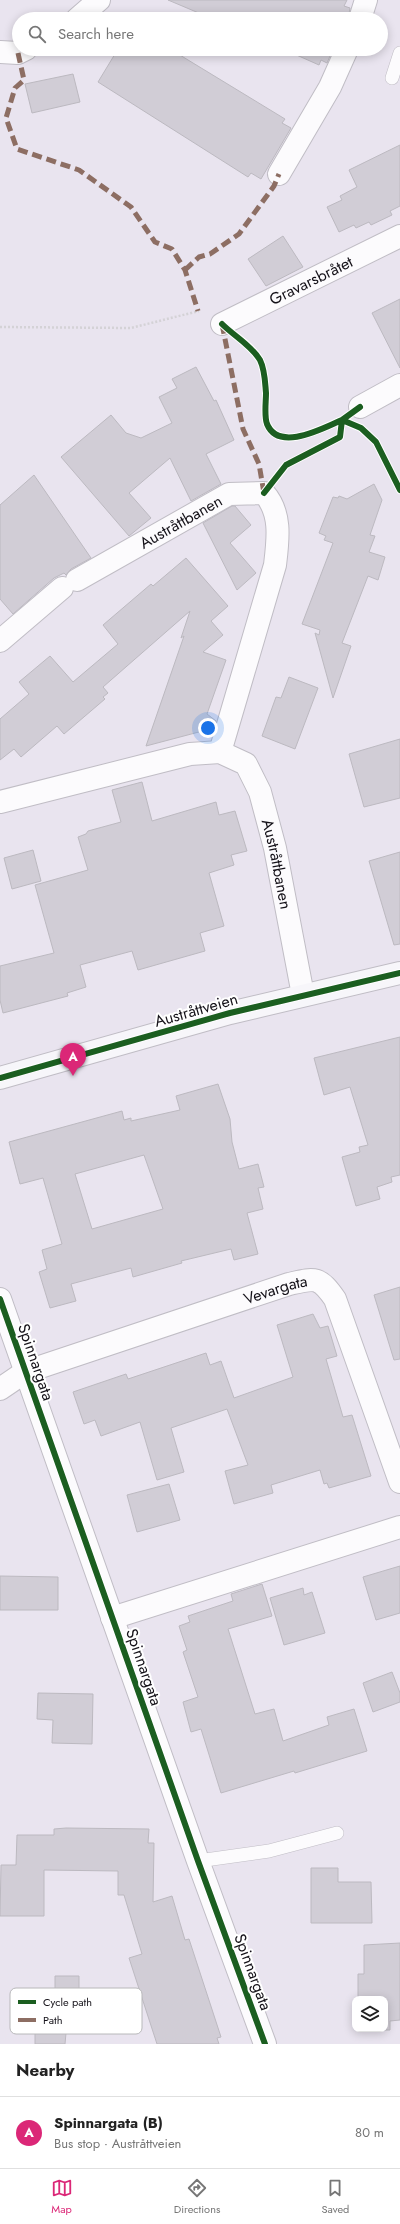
<!DOCTYPE html>
<meta charset="utf-8">
<style>
body{margin:0;font-family:Jost,sans-serif;background:#f6f6f6;color:#222}
.controls{position:absolute;right:12px;bottom:12px;display:grid;overflow:hidden;border-radius:8px;box-shadow:0 2px 10px #0003}
.controls button{width:36px;height:36px;display:grid;place-items:center;padding:0;border:0;border-bottom:1px solid #e0e0e0;background:#fff;color:#222;font:20px sans-serif}
.you{position:absolute;left:208px;top:728px;width:14px;height:14px;margin:-10px;border:3px solid #fff;border-radius:50%;background:#1a73e8;box-shadow:0 0 0 6px #1a73e833}
.badge{display:grid;place-items:center;width:26px;height:26px;border-radius:50%;background:#db2777;color:#fff;font-size:13px;font-weight:700}
.pin{position:absolute;translate:-50% -33px;filter:drop-shadow(0 1px 2px #0008)}
.pin::after{content:'';position:absolute;top:21px;width:14px;height:12px;background:inherit;clip-path:polygon(0 0,100% 0,50% 100%)}
.list{margin:0;padding:0;list-style:none}
h2{display:flex;justify-content:space-between;align-items:center;height:52px;margin:0;padding:0 16px;font-size:17px}
h2 small{font-size:13px;font-weight:400;color:#767676}
.list li{display:grid;grid-template-columns:26px 1fr auto;gap:12px;align-items:center;box-sizing:border-box;height:72px;padding:0 16px;border-top:1px solid #e0e0e0}
.list b{display:block;font-size:15px;white-space:nowrap}
.list p{margin:0;font-size:13px;white-space:nowrap;color:#767676}
.list em{font-size:13px;font-style:normal;color:#767676}
.icon{flex:none;width:22px;height:22px;fill:none;stroke:currentColor;stroke-width:2;stroke-linecap:round;stroke-linejoin:round}
.map{position:relative;flex:none;width:400px;height:2044px;overflow:hidden}
.search{position:absolute;background:#fff;box-shadow:0 2px 10px #0003;left:12px;right:12px;top:12px;height:44px;display:flex;align-items:center;gap:10px;box-sizing:border-box;padding:0 14px;border-radius:22px;color:#767676;font-size:15px}
.sheet{height:124px;background:#fff}
nav{display:flex;justify-content:space-around;align-items:center;box-sizing:border-box;height:56px;border-top:1px solid #e0e0e0;background:#fff;font-size:11px;color:#767676}
nav a{display:grid;justify-items:center;gap:2px}
nav .on{color:#db2777}
.map>svg:first-child{display:block}
</style>
<div class="map">
<svg width="400" height="2044" viewBox="0 0 400 2044">
<rect width="100%" height="100%" fill="#e9e4ef"/>
<path fill="#d1cdd6" stroke="#bcb9c0" fill-rule="evenodd" d="M 168,0 L 347,0 L 344,6 L 350,8 L 348,19 L 213,19 Z
M 118,49 L 170,49 L 285,119 L 282,123 L 291,128 L 261,179 L 251,173 L 248,177 L 98,82 Z
M 283,49 L 333,49 L 327,63 L 321,60 L 319,65 Z
M 73,74 L 80,102 L 32,113 L 25,84 Z
M 400,145 L 400,206 L 390,211 L 392,215 L 371,225 L 369,222 L 356,228 L 354,225 L 339,232 L 327,207 L 342,200 L 340,196 L 357,187 L 349,170 Z
M 283,236 L 303,267 L 266,286 L 248,259 Z
M 400,299 L 400,368 L 372,313 Z
M 196,367 L 214,401 L 216,400 L 234,440 L 206,454 L 221,484 L 191,501 L 170,458 L 129,493 L 151,518 L 129,536 L 61,457 L 111,415 L 126,433 L 141,438 L 172,423 L 159,397 L 177,388 L 172,379 Z
M 34,475 L 91,558 L 71,569 L 66,575 L 64,573 L 54,578 L 13,614 L 0,599 L 0,505 Z
M 374,484 L 382,500 L 370,535 L 375,536 L 369,552 L 385,557 L 378,580 L 368,576 L 342,643 L 351,646 L 333,698 L 315,633 L 319,635 L 320,630 L 302,624 L 333,543 L 324,540 L 326,536 L 319,533 L 333,497 L 338,498 L 339,496 L 347,499 Z
M 232,506 L 235,506 L 251,525 L 230,543 L 256,573 L 237,590 L 203,523 Z
M 186,558 L 228,606 L 211,621 L 223,635 L 203,652 L 226,660 L 207,714 L 216,721 L 214,728 L 146,746 L 184,636 L 181,638 L 190,611 L 103,687 L 108,693 L 103,697 L 105,699 L 64,734 L 57,726 L 21,757 L 14,749 L 0,760 L 0,719 L 29,694 L 19,682 L 50,656 L 73,682 L 118,644 L 103,625 L 151,584 L 153,586 Z
M 289,677 L 318,688 L 295,749 L 262,736 L 276,697 L 281,698 Z
M 400,739 L 400,798 L 364,807 L 349,754 Z
M 142,782 L 152,821 L 216,802 L 219,815 L 235,811 L 247,851 L 231,855 L 234,865 L 209,873 L 224,926 L 200,933 L 205,951 L 138,970 L 132,951 L 80,965 L 86,987 L 67,993 L 68,996 L 3,1013 L 0,1000 L 0,966 L 54,953 L 35,885 L 88,870 L 78,837 L 86,834 L 88,831 L 121,822 L 112,790 Z
M 33,850 L 41,881 L 12,889 L 4,858 Z
M 400,852 L 400,944 L 394,945 L 369,861 Z
M 400,1037 L 400,1175 L 391,1177 L 392,1182 L 377,1187 L 380,1199 L 356,1206 L 342,1157 L 360,1152 L 359,1147 L 368,1145 L 350,1087 L 324,1095 L 314,1058 Z
M 218,1084 L 230,1119 L 232,1142 L 239,1169 L 258,1164 L 264,1187 L 258,1188 L 263,1209 L 247,1213 L 258,1254 L 234,1260 L 231,1249 L 181,1261 L 182,1263 L 133,1277 L 131,1268 L 71,1284 L 76,1301 L 50,1308 L 39,1272 L 47,1269 L 42,1250 L 62,1244 L 43,1178 L 20,1184 L 9,1142 L 122,1111 L 124,1120 L 131,1118 L 131,1121 L 180,1110 L 176,1096 ZM 144,1155 L 163,1209 L 92,1229 L 75,1174 Z
M 400,1287 L 400,1359 L 394,1360 L 374,1295 Z
M 313,1314 L 320,1328 L 328,1326 L 337,1356 L 326,1359 L 343,1417 L 352,1415 L 371,1476 L 329,1488 L 327,1483 L 324,1484 L 320,1470 L 271,1485 L 273,1493 L 234,1504 L 225,1471 L 248,1465 L 227,1409 L 171,1428 L 184,1472 L 157,1480 L 140,1422 L 101,1436 L 95,1420 L 84,1424 L 73,1392 L 126,1374 L 128,1379 L 206,1353 L 210,1365 L 221,1361 L 234,1398 L 293,1377 L 277,1325 Z
M 169,1484 L 180,1520 L 137,1532 L 127,1495 Z
M 400,1566 L 400,1613 L 376,1620 L 363,1577 Z
M 0,1576 L 58,1577 L 58,1610 L 0,1610 Z
M 262,1584 L 272,1616 L 228,1629 L 255,1714 L 274,1709 L 283,1741 L 329,1725 L 327,1717 L 354,1709 L 367,1751 L 295,1773 L 294,1771 L 221,1793 L 201,1729 L 191,1732 L 183,1702 L 198,1697 L 183,1652 L 187,1650 L 179,1626 L 190,1622 L 188,1616 L 233,1601 L 231,1594 Z
M 303,1588 L 304,1595 L 312,1592 L 325,1633 L 284,1645 L 270,1598 Z
M 392,1672 L 400,1693 L 400,1702 L 373,1712 L 363,1683 Z
M 38,1693 L 93,1694 L 92,1744 L 52,1743 L 53,1720 L 37,1719 Z
M 66,1828 L 149,1829 L 148,1843 L 154,1843 L 153,1902 L 172,1896 L 185,1940 L 189,1939 L 221,2037 L 217,2038 L 219,2044 L 157,2044 L 129,1958 L 142,1954 L 124,1895 L 118,1895 L 118,1871 L 44,1870 L 44,1916 L 0,1916 L 1,1865 L 16,1865 L 17,1835 L 54,1835 L 54,1829 Z
M 311,1868 L 338,1868 L 338,1882 L 371,1882 L 372,1923 L 311,1923 Z
M 400,1943 L 400,2020 L 390,2021 L 390,2030 L 359,2030 L 385,2029 L 385,1999 L 358,1999 L 358,1974 L 364,1974 L 364,1945 Z
M 55,1976 L 79,1976 L 79,2033 L 66,2033 L 65,2044 L 35,2044 L 35,2031 L 14,2031 L 15,1998 L 55,1999 Z"/>
<g fill="none" stroke-linecap="round" stroke-linejoin="round">
<g stroke="#c0bdc5" stroke-width="14">
<path id="lane" d="M 392,78 L 400,53
M 198,1861 L 269,1851 L 337,1833"/>
</g>
<g stroke="#c0bdc5" stroke-width="24">
<g id="street">
<path d="M 77,19 L 99,0"/>
<path d="M 360,19 L 366,0"/>
<path d="M 0,52 L 18,53 L 26,49"/>
<path d="M 279,174 L 330,87 L 347,49"/>
<path id="s1" d="M 222,324 L 400,236"/>
<path d="M 360,407 L 400,385"/>
<path id="s2" d="M 77,580 L 229,494 L 264,493 C 282,513 278,540 275,565 L 220,752"/>
<path d="M 0,641 L 62,588"/>
<path id="s3" d="M 0,802 L 190,754 L 220,752 L 246,764 L 260,792 L 275,848 L 303,995"/>
<path d="M 0,1299 L 198,1861 L 265,2044"/>
<path id="s4" d="M 0,1389 L 25,1372 L 289,1284 C 315,1278 319,1276 335,1299 L 400,1482"/>
<path d="M 112,1618 L 400,1527"/>
</g>
</g>
<g stroke="#c0bdc5" stroke-width="24">
<path id="secondary" d="M 0,1078 L 230,1013 L 400,973"/>
</g>
<path stroke="#d4d2d6" stroke-width="2.5" stroke-dasharray="2 2" stroke-linecap="butt" d="M 0,327 L 131,328 L 199,311"/>
<use href="#lane" stroke="#fcfbfd" stroke-width="13"/>
<use href="#street" stroke="#fcfbfd" stroke-width="22"/>
<use href="#secondary" stroke="#f7f6fa" stroke-width="22"/>
<path stroke="#8d6e63" stroke-width="5" stroke-dasharray="10 5" stroke-linecap="butt" d="M 18,53 L 24,80 L 15,88 L 6,118 L 17,149 L 79,170 L 131,207 L 155,242 L 172,249 L 185,270 L 198,311
M 185,270 L 199,257 L 210,254 L 239,234 L 274,186 L 279,174
M 222,324 L 243,429 L 259,464 L 264,493"/>
<g stroke="#fff" stroke-width="8">
<path id="cycleway" d="M 222,324 C 234,336 251,345 260,360 C 265,370 265,382 266,393 C 266,402 264,416 267,424 C 279,453 325,427 342,420 L 361,428 L 376,442 L 400,490
M 264,493 L 286,465 L 340,437 L 342,420 L 360,407
M 0,1078 L 230,1013 L 400,973
M 0,1299 L 198,1861 L 265,2044"/>
</g>
<use href="#cycleway" stroke="#1b5e20" stroke-width="6"/>
</g>
<g text-anchor="middle" dominant-baseline="central" stroke-width="4" stroke-linejoin="round" paint-order="stroke">
<g font-size="16" fill="#141118" stroke="#fff">
<text stroke="none"><textPath href="#s1" startOffset="99">Gravarsbråtet</textPath></text>
<text stroke="none"><textPath href="#s2" startOffset="119">Austråttbanen</textPath></text>
<text stroke="none"><textPath href="#s3" startOffset="360">Austråttbanen</textPath></text>
<text transform="translate(196 1010) rotate(-16)">Austråttveien</text>
<text stroke="none"><textPath href="#s4" startOffset="294">Vevargata</textPath></text>
<text transform="translate(36 1362) rotate(71)">Spinnargata</text>
<text transform="translate(144 1667) rotate(71)">Spinnargata</text>
<text transform="translate(253 1972) rotate(70)">Spinnargata</text>
</g>
</g>
<rect x="10" y="1988" width="132" height="46" rx="6" fill="#fff" stroke="#b8b8ba" stroke-width="1"/>
<rect x="18" y="2000" width="18" height="4" fill="#1b5e20"/>
<rect x="18" y="2018" width="18" height="4" fill="#8d6e63"/>
<g font-size="11" fill="#141118">
<text x="43" y="2006">Cycle path</text>
<text x="43" y="2024">Path</text>
</g>
</svg>
<div class="controls">
<button><svg class="icon" aria-label="layers" viewBox="0 0 24 24"><path d="M12 4l9 5-9 5-9-5zM3 14l9 5 9-5"/></svg></button>
</div>
<div class="you"></div>
<div class="pin badge" style="left:73px;top:1076px">A</div>
<div class="search"><svg class="icon" aria-label="search" viewBox="0 0 24 24"><circle cx="10" cy="10" r="6"/><path d="M15 15l6 6"/></svg>Search here</div>
</div>
<section class="sheet">
<h2>Nearby<small></small></h2>
<ul class="list">
<li><span class="badge">A</span><div><b>Spinnargata (B)</b><p>Bus stop · Austråttveien</p></div><em>80 m</em></li>
</ul>
</section>
<nav>
<a class="on"><svg class="icon" aria-label="map" viewBox="0 0 24 24"><path d="M3 6l6-2 6 2 6-2v14l-6 2-6-2-6 2zM9 4v14M15 6v14"/></svg>Map</a>
<a><svg class="icon" aria-label="directions" viewBox="0 0 24 24"><path d="M12 3l9 9-9 9-9-9zM9 14v-3h6M13 9l2 2-2 2"/></svg>Directions</a>
<a><svg class="icon" aria-label="saved" viewBox="0 0 24 24"><path d="M7 4h10v16l-5-4-5 4z"/></svg>Saved</a>
</nav>
